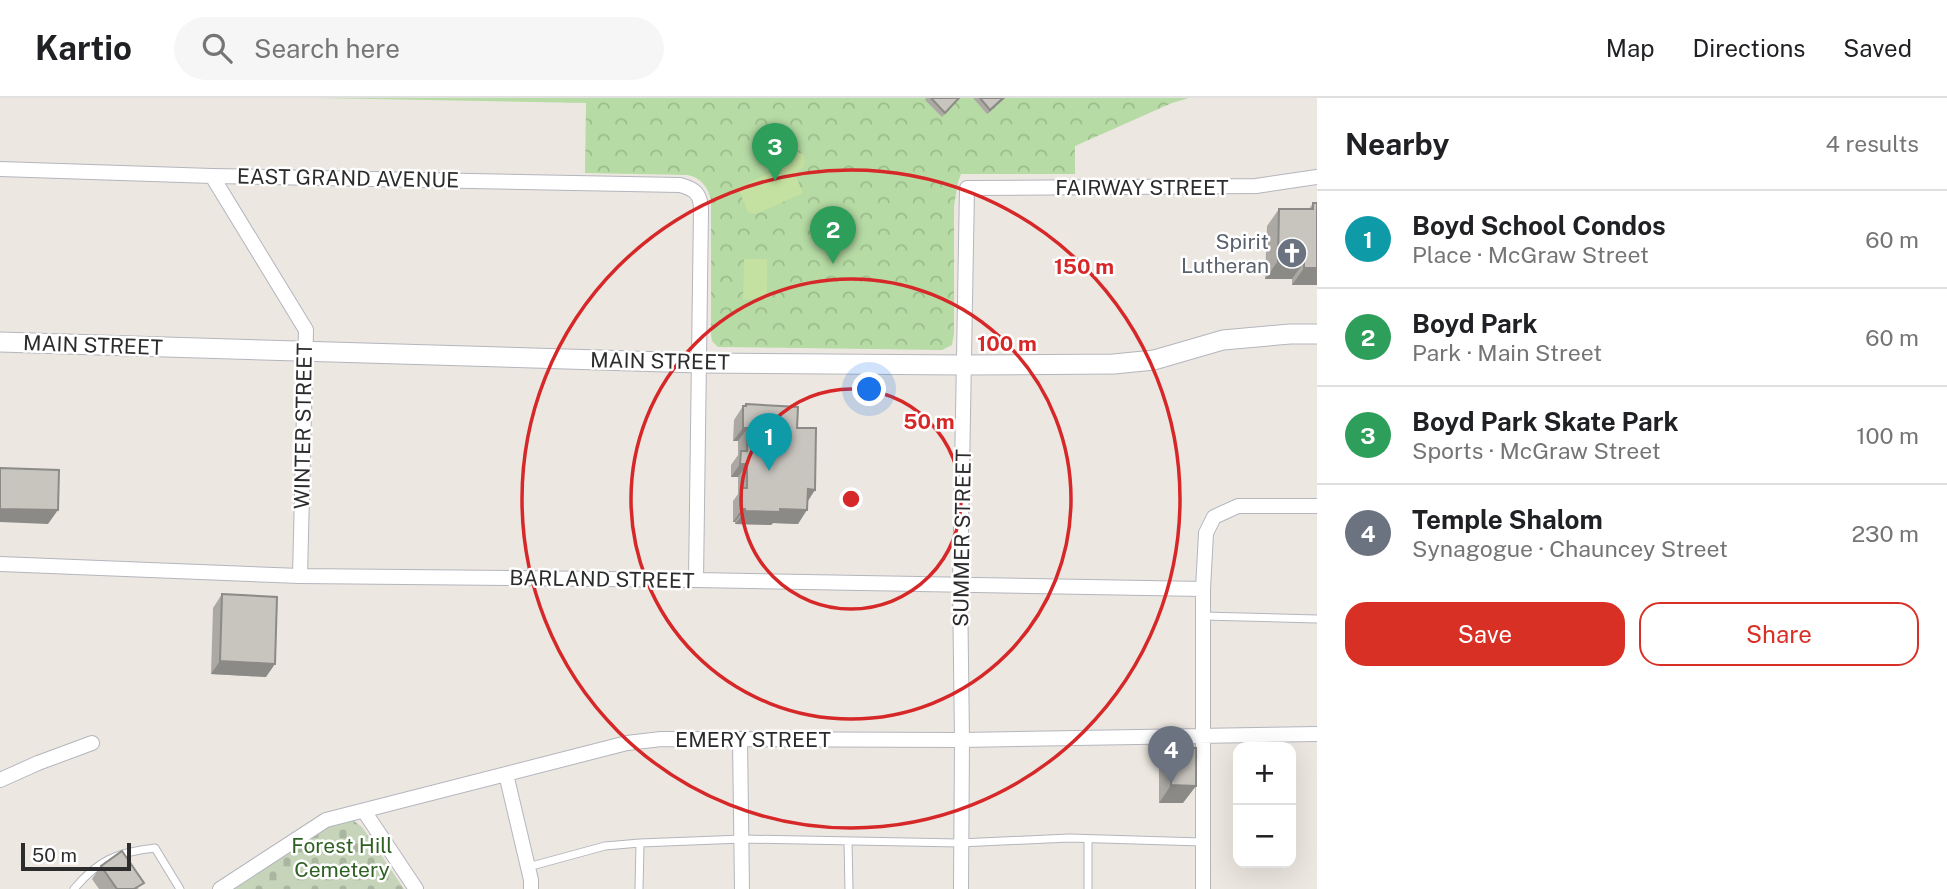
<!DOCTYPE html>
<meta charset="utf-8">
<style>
body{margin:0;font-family:"Public Sans",sans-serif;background:#f6f6f6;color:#202124}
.controls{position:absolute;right:21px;bottom:21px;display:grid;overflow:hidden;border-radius:14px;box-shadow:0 7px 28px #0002}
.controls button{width:63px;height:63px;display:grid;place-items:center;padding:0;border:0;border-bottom:2px solid #e0e0e0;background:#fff;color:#202124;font:35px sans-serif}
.scale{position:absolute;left:21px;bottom:18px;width:110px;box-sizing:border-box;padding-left:7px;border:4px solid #2c2c2c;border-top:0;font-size:19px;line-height:24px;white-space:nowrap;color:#2c2c2c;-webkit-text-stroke:5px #fff;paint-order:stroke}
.you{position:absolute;left:870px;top:292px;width:24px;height:24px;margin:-18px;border:5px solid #fff;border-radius:50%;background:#1a73e8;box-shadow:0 0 0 10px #1a73e833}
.badge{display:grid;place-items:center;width:46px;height:46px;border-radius:50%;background:#d93025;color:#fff;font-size:23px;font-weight:700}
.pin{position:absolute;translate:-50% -58px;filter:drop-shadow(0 2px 4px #0008)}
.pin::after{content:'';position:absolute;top:37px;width:24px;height:21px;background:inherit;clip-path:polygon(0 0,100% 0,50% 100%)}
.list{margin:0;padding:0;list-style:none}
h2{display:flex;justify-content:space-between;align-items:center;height:91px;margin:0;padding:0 28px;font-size:30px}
h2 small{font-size:23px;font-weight:400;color:#757577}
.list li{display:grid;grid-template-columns:46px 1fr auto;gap:21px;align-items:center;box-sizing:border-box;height:98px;padding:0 28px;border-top:2px solid #e0e0e0}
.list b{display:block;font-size:26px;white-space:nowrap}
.list p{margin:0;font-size:23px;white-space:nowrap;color:#757577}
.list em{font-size:23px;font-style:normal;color:#757577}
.actions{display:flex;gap:14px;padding:21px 28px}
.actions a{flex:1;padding:16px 0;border:2px solid #d93025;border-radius:21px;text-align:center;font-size:24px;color:#d93025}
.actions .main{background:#d93025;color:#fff}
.icon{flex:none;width:38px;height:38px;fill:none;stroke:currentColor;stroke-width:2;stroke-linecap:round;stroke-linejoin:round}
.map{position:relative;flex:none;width:1317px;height:791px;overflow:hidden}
header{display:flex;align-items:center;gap:42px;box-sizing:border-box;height:98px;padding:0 35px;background:#fff;border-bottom:2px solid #e0e0e0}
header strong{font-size:33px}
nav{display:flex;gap:38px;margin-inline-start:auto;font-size:24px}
.search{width:490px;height:63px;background:#f6f6f6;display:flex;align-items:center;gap:18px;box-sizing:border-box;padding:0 24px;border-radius:38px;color:#757577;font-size:26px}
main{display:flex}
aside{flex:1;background:#fff}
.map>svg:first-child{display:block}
</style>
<header>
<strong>Kartio</strong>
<div class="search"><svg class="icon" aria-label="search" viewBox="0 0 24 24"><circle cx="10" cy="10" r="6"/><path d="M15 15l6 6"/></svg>Search here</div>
<nav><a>Map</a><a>Directions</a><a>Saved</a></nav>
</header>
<main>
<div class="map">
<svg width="1317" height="791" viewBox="0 0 1317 791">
<defs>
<pattern id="cemetery-stones" width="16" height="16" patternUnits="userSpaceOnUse" patternTransform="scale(1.75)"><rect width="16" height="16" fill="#c6d4ba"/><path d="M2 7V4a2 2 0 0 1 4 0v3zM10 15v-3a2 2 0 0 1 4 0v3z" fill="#aab6a0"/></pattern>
<pattern id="park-crowns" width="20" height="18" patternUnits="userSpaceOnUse" patternTransform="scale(1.75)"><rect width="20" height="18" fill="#b6dba4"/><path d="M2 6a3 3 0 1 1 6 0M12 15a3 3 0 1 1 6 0" fill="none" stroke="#9dbc8d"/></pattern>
</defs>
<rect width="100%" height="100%" fill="#ece7e0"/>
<path fill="url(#cemetery-stones)" d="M 348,723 L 354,723 L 362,729 L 404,791 L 234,791 L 328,729 L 336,724 Z"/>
<path fill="url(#park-crowns)" d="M 318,0 L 1189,0 L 1172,5 L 1075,48 L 1075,76 L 961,76 L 958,84 L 954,108 L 954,236 L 952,247 L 942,252 L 718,249 L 712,243 L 711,237 L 711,102 C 708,90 702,80 688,77 L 585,75 L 586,5 Z"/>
<path fill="#c5e1a1" d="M 800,55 L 803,56 C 807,66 803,70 795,76 L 803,95 L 756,116 L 748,114 L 738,90 L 778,71 L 790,59 L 795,59 Z
M 744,161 L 767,161 L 767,201 L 743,201 Z"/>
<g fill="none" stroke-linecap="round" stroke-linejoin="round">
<g stroke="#b4b6be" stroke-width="9">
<path id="service" d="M 1203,518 L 1317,521
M 1088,741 L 1088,791
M 848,743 L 849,791
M 528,769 L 605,748 L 640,745
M 74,791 C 98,762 118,754 155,750 L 180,791
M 639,791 L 640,745 L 742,741 L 960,745 L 1069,740 L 1202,744"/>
</g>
<g stroke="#b4b6be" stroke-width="16">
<path id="minor" d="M 0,71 L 212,78 L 680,87 C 695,91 701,96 701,112 L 696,482
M 212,78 L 306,232 L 300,478
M 0,466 L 300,478 L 696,482 L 1203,491
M 740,641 L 742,791
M 506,676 L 531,782 L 531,791
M 0,682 L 38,665 L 92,645
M 364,713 L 416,791
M 220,791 L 326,722 L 627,645 L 661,641 L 962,642 L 1317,636
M 961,791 L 962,642 L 960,486 L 967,90 L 1256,88 L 1317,79
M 1203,791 L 1203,491 L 1206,435 L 1214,419 L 1238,408 L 1317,408"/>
</g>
<g stroke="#b4b6be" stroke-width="21">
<path id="tertiary" d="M 0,244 L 699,265 L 964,267 L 1114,266 L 1154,262 L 1223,242 L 1290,236 L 1317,236"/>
</g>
<use href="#service" stroke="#fff" stroke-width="7"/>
<use href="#minor" stroke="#fff" stroke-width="14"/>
<use href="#tertiary" stroke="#fff" stroke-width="19"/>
</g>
<path fill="#aca9a4" d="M 926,0 L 960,0 L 942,19 L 925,2 Z
M 973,0 L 1005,0 L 987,16 Z
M 1313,105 L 1317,187 L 1292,187 L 1292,181 L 1265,181 L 1267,128 L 1279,111 L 1309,111 Z
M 746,306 L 797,330 L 808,403 L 798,426 L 773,425 L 771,427 L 735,426 L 735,424 L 733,424 L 733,403 L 738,396 L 738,379 L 731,379 L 731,367 L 738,357 L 738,343 L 733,343 L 734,322 L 743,308 Z
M 222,496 L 266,579 L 211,576 L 213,510 Z
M 1171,649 L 1183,705 L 1159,705 L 1159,667 Z
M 101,768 L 139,791 L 99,791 L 92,781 Z"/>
<path fill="#8c8a86" d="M 1003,0 L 1005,0 L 987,16 L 990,12 Z
M 1278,163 L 1304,164 L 1292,181 L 1265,181 Z
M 1304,170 L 1317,170 L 1317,187 L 1292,187 Z
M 743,330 L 748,330 L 738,343 L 733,343 Z
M 740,366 L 747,366 L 738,379 L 731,379 Z
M 808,391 L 815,392 L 806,406 Z
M 0,411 L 58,412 L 48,426 L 0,424 Z
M 742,411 L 745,411 L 735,424 L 733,424 Z
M 780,411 L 807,412 L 798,426 L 773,425 L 771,427 L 735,426 L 745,413 Z
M 220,563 L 275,566 L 266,579 L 211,576 Z
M 1171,687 L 1196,688 L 1183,705 L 1159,705 Z"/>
<path fill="#c8c5bf" stroke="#8c8a86" stroke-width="2" d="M 931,0 L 959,0 L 945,15 Z
M 980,0 L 1003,0 L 990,12 Z
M 1313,105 L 1317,105 L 1317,170 L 1304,170 L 1304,164 L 1278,163 L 1279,111 L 1313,111 Z
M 746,306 L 798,309 L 797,330 L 816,330 L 815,392 L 808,391 L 807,412 L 780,411 L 780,414 L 745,413 L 745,411 L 742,411 L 742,390 L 747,390 L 747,366 L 740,366 L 741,353 L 747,353 L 748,330 L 743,330 L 743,308 L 746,308 Z
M 0,370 L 59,372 L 58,412 L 0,411 Z
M 222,496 L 277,499 L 275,566 L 220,563 Z
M 1171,649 L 1196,650 L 1196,688 L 1171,687 Z
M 122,753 L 144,785 L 134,791 L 117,791 L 101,768 Z"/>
<g fill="none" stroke="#d62828" stroke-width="3.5">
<circle cx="851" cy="401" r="110"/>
<circle cx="851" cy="401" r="220"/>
<circle cx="851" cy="401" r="329"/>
</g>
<defs>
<g id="church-disc" transform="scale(1.575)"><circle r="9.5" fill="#6b7280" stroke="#fff"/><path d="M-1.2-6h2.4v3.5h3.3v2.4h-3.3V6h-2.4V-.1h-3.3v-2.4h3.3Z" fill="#fff"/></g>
</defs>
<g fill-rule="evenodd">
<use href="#church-disc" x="1292" y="155"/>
</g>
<g text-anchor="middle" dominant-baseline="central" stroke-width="5" stroke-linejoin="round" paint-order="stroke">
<g font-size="21" fill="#2c2c2c" stroke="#fff">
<text transform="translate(348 80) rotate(1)">EAST GRAND AVENUE</text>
<text x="1142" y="89">FAIRWAY STREET</text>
<text transform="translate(93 247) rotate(2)">MAIN STREET</text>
<text transform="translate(660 263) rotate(1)">MAIN STREET</text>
<text transform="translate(303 328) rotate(-89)">WINTER STREET</text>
<text transform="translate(962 440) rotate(-89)">SUMMER STREET</text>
<text transform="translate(602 481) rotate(1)">BARLAND STREET</text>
<text x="753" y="641">EMERY STREET</text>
</g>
<g font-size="21" fill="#5b616d" stroke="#fff" text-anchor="end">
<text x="1269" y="143">Spirit<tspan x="1269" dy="24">Lutheran</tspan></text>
</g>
<g font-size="21" fill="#306124" stroke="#fff">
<text x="342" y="747">Forest Hill<tspan x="342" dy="24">Cemetery</tspan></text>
</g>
</g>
<circle cx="851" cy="401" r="10" fill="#d62828" stroke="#fff" stroke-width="3.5"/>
<g font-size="21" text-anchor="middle" font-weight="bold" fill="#d62828" stroke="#fff" stroke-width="5" stroke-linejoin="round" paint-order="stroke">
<text x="1084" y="176">150 m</text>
<text x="1007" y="253">100 m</text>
<text x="929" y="331">50 m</text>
</g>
</svg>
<div class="controls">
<button>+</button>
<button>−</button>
</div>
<div class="scale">50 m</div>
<div class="you"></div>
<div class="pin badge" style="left:769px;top:373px;background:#0f9aa8">1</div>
<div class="pin badge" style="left:833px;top:166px;background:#2e9e5b">2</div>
<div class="pin badge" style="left:775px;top:83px;background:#2e9e5b">3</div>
<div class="pin badge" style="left:1171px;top:686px;background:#6b7280">4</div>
</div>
<aside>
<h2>Nearby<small>4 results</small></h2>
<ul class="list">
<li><span class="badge" style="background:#0f9aa8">1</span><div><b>Boyd School Condos</b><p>Place · McGraw Street</p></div><em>60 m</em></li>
<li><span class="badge" style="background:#2e9e5b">2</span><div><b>Boyd Park</b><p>Park · Main Street</p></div><em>60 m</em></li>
<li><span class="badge" style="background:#2e9e5b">3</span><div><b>Boyd Park Skate Park</b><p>Sports · McGraw Street</p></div><em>100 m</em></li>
<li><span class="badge" style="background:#6b7280">4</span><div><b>Temple Shalom</b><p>Synagogue · Chauncey Street</p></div><em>230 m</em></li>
</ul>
<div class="actions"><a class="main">Save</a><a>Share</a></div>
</aside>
</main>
